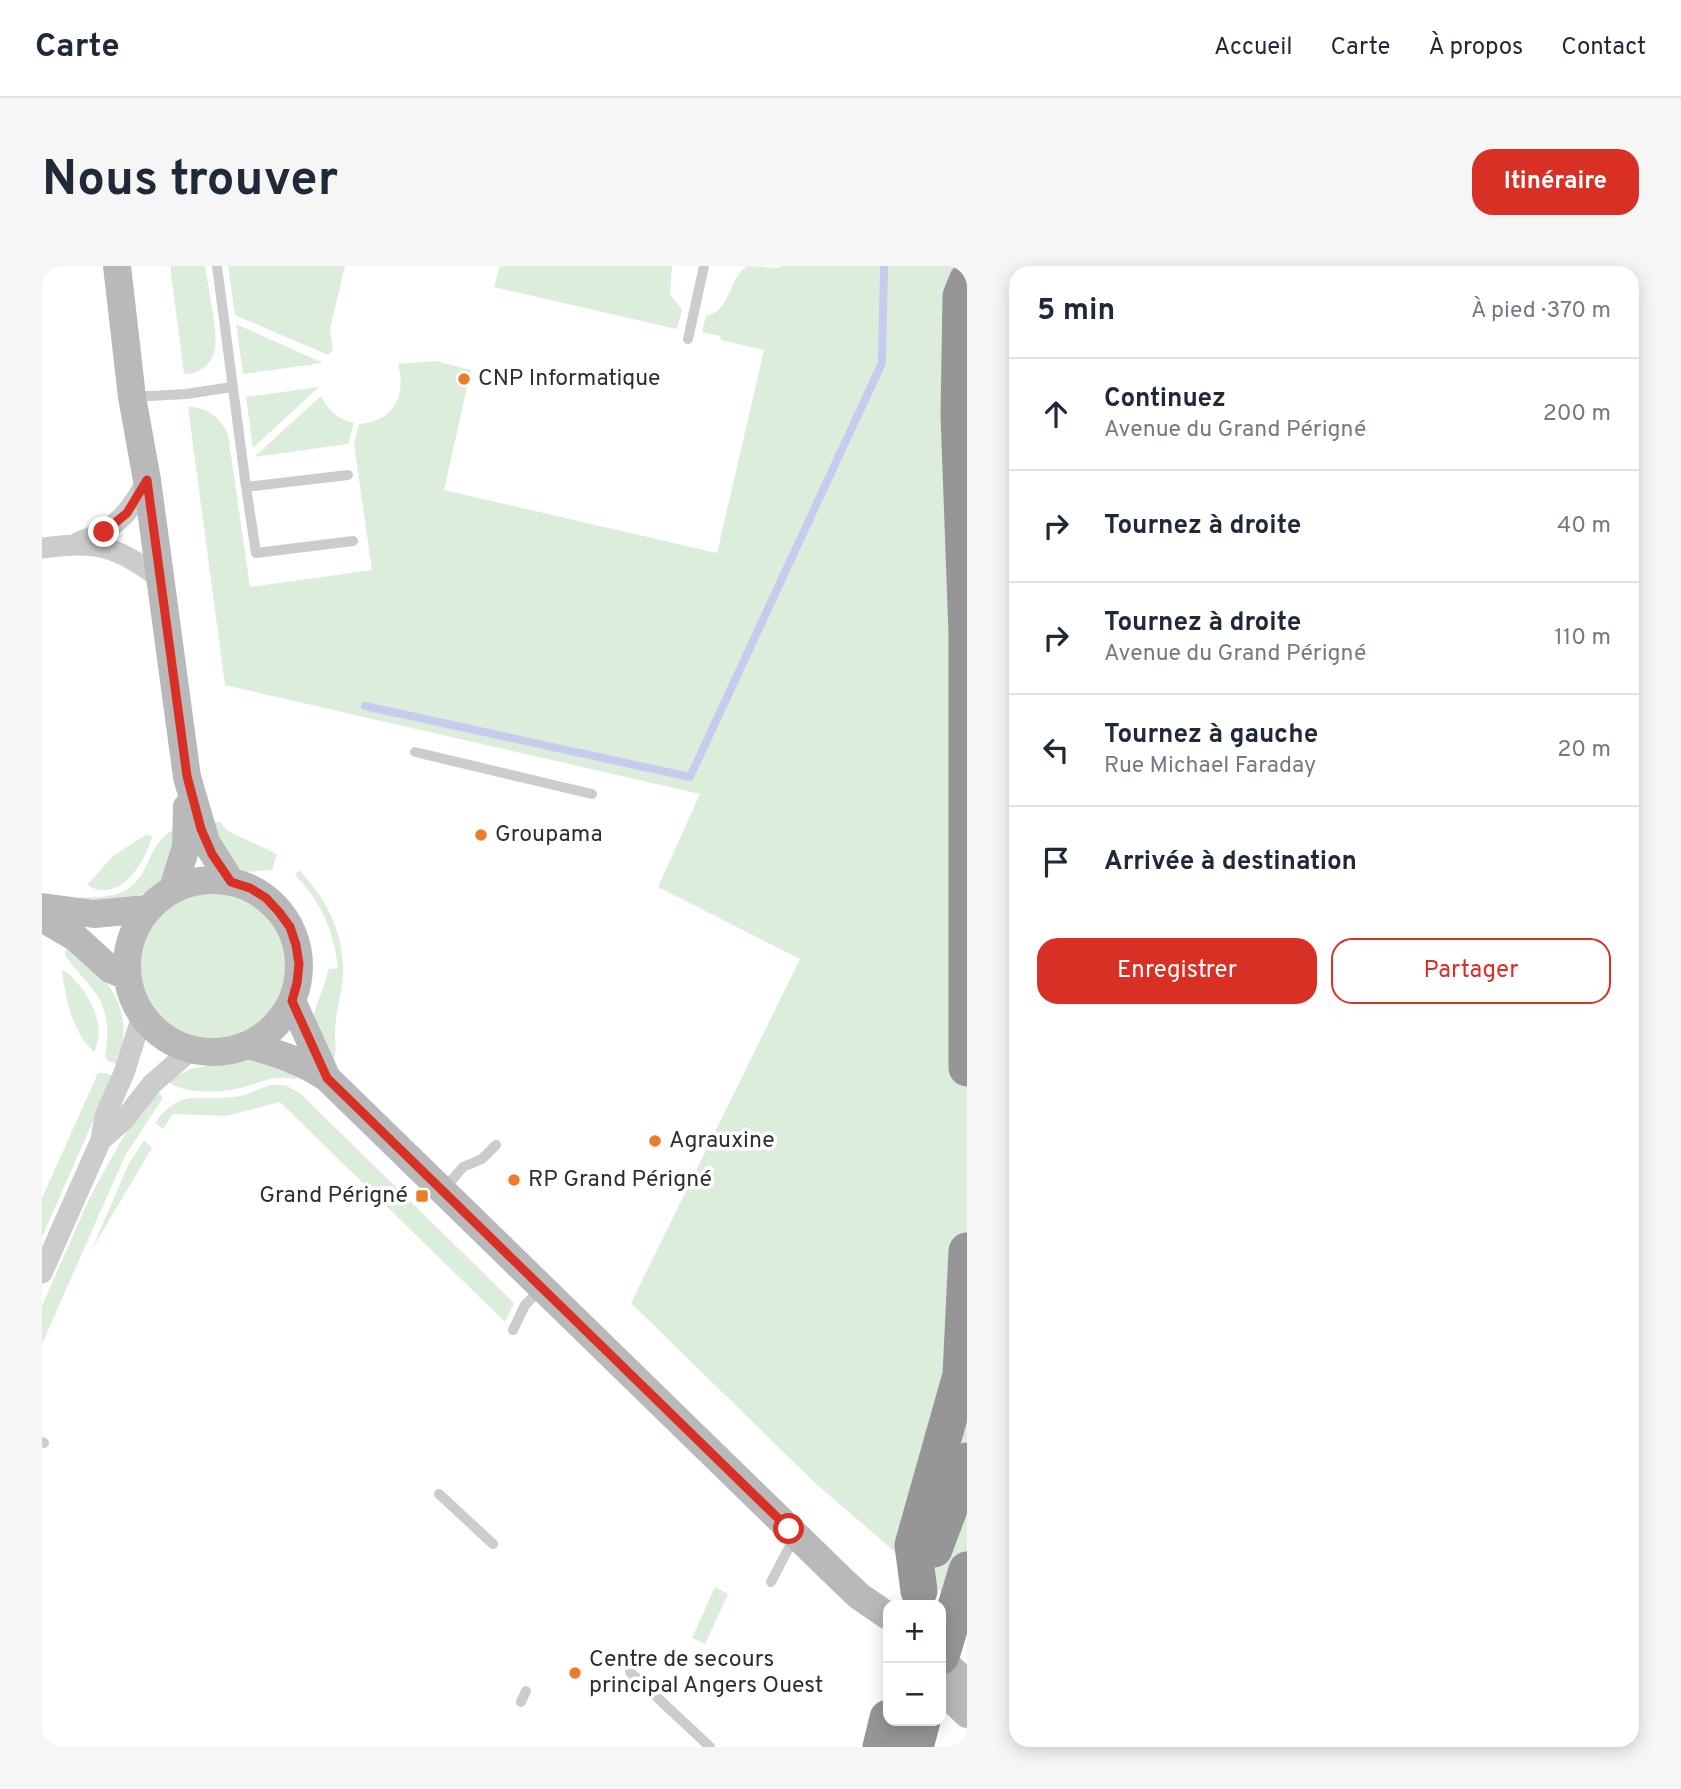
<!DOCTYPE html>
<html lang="fr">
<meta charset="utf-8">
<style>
body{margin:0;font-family:Overpass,sans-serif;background:#f6f6f7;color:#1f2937}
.controls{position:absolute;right:21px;bottom:21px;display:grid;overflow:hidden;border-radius:14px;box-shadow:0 4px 18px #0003}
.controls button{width:63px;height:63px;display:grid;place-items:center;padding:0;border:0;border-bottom:2px solid #e0e1e3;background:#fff;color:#1f2937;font:35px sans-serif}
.stop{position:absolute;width:21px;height:21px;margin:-16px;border:5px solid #d93025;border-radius:50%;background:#fff}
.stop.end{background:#d93025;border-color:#fff;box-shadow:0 2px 7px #0008}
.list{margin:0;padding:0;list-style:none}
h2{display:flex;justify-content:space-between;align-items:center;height:91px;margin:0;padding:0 28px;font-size:30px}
h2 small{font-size:23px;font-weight:400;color:#747a83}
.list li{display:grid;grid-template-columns:46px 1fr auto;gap:21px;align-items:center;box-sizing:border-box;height:112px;padding:0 28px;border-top:2px solid #e0e1e3}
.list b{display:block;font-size:26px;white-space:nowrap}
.list p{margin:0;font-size:23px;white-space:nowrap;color:#747a83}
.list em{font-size:23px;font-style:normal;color:#747a83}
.actions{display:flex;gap:14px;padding:21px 28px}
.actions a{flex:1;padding:16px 0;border:2px solid #d93025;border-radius:21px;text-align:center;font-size:24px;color:#d93025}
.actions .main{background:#d93025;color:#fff}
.icon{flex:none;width:38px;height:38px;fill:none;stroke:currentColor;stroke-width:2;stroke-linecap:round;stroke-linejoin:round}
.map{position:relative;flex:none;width:925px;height:1481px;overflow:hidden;border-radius:21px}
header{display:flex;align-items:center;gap:42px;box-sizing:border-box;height:98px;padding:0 35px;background:#fff;border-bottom:2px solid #e0e1e3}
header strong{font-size:33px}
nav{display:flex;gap:38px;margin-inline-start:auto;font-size:24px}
.intro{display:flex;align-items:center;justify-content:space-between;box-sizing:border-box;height:168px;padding:0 42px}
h1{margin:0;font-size:49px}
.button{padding:18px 32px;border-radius:21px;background:#d93025;color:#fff;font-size:24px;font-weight:700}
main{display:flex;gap:42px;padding:0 42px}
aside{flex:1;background:#fff;border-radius:21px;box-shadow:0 4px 18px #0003}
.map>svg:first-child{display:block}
</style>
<header>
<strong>Carte</strong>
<nav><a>Accueil</a><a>Carte</a><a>À propos</a><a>Contact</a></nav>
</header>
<div class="intro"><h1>Nous trouver</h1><a class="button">Itinéraire</a></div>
<main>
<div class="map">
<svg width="925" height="1481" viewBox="0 0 925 1481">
<rect width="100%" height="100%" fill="#fff"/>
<path fill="#dceddc" d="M 128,0 L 163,0 C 166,20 176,65 173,82 C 171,98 157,108 142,108 Z
M 186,0 L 303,0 L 288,63 L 291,84 L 286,89 L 193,49 Z
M 458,0 L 630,0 L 628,28 L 640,44 L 635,63 L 452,21 Z
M 705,0 L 738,2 L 739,0 L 925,0 L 925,1348 L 772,1216 L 589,1037 L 758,693 L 616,621 L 658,528 L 183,419 L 146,141 C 165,140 178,152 186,168 L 208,321 L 330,304 L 312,178 L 317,158 C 351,156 365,130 356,98 L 394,95 L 429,104 L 402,224 L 675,287 L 722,84 L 679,74 L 678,70 L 660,66 L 664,50 C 689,45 686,13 705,0 Z
M 194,58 L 281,97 L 201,108 Z
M 277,121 L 211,182 L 204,131 Z
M 279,130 C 286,145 296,153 312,157 L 306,178 L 212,191 Z
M 178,556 L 186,565 L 235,588 L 230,604 L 203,606 L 194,601 L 163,558 Z
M 138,560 C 133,574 129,601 121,612 C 102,638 62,634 34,636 L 38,631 C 122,636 90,581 138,560 Z
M 105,568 L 110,571 C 103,597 77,639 45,619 L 71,590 Z
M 257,604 C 285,633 303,669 301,710 C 300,728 294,745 293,763 C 292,775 296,783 291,795 L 270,753 L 285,710 L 286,703 L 296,702 C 292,665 279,636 253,609 Z
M96 700a74 74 0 1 1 148 0a74 74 0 1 1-148 0Z
M 26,678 C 68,716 93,739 76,799 L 65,794 L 63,790 C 66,772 67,754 59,736 C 54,724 23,693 23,688 C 23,684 25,681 26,678 Z
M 20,703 C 43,719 67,757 52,786 C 30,766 23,731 20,703 Z
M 208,793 L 261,807 L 253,813 C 228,808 218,818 194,823 C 174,827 141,828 125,815 L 148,803 Z
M 56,807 L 63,807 L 71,810 L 0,971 L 0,932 Z
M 228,819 L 243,819 L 258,827 L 472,1037 L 463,1056 L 238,836 L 184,850 L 131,848 L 121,863 L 113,857 C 138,822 154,835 191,831 C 204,830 216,823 228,819 Z
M 116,826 L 121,832 L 83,890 L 0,1078 L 0,1040 L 47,933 L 80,873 Z
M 102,874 L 110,882 L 50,983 L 86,899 Z
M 673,1321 L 686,1328 L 663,1378 L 650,1372 Z"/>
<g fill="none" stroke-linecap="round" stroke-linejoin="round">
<path stroke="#c7cbed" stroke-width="8" d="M 323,440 L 648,511 L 840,97 L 842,0"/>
<path stroke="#ccc" stroke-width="10" d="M 175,0 L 204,221
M 646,73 L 662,0
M 90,131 L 144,128 L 190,121
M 306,209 L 204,221 L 214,287 L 311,275
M 373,486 L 550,528
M 402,923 L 421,901 L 440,893 L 454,879
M 471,1064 L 483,1039 L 500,1022
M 0,1176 L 2,1177
M 397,1228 L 451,1278
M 729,1316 L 752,1272
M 588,1406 L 668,1481
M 479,1436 L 484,1425"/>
<path stroke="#ccc" stroke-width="21" d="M 37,276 C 73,263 88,248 105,214
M 0,282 C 57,275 71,279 118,312
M 59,874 L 81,855 L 110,818 L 149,784
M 0,1007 L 59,874 L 63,850 L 82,807 L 100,750"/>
<path stroke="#b9b9b9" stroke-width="28" d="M 75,0 L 90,131 L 105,214 L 145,511 L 164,576 L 189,616
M85 700a86 86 0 1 1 172 0a86 86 0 1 1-172 0Z
M 131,623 L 144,581 L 145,541
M 0,641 L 52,648 L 105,643
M 0,652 L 34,672 L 68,703 L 85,710
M 250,735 L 285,812
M 206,779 C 235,787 260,795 285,812 L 798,1312 L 817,1330 L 846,1350
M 899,1394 L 925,1417
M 899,1423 L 925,1448"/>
<path stroke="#969696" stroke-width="37" d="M 925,15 L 919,30 L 917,149 L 925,367 L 925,802
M 892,1283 L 925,1195
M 877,1325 L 871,1279 L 919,1109 L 925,985
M 899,1390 L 925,1304
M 839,1481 L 846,1452
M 873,1481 L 880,1455"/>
</g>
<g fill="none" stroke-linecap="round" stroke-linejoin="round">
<path stroke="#d93025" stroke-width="9" d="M 62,266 L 85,247 L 105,214 L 145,510 L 159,563 L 170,588 L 189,616 L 208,622 L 224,632 L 237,646 L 248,661 L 254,679 L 257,698 L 255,717 L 250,735 L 285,812 L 747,1263"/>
</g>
<g fill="#ed7c29" stroke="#fff" stroke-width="2.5">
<circle cx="422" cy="113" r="7"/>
<circle cx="439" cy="569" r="7"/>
<circle cx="613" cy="875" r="7"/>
<circle cx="472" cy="914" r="7"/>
<rect x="373" y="923" width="14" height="14" rx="3.5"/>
<circle cx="533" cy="1407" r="7"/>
</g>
<g text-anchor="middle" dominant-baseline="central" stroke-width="7" stroke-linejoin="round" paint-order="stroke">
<g font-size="23" fill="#2f2f2f" stroke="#fff" text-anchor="start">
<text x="436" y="113">CNP Informatique</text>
<text x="453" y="569">Groupama</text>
<text x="627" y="875">Agrauxine</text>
<text x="486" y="914">RP Grand Périgné</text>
<text x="366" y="930" text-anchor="end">Grand Périgné</text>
<text x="547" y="1394">Centre de secours<tspan x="547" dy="26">principal Angers Ouest</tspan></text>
</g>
</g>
</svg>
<div class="controls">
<button>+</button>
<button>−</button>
</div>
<div class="stop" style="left:747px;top:1263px"></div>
<div class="stop end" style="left:62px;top:266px"></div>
</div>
<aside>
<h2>5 min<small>À pied · 370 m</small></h2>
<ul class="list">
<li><svg class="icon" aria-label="ahead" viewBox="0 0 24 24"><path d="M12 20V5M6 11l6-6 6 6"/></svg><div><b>Continuez</b><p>Avenue du Grand Périgné</p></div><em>200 m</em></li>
<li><svg class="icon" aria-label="right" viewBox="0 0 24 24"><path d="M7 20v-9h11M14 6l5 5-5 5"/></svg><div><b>Tournez à droite</b></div><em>40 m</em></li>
<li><svg class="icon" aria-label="right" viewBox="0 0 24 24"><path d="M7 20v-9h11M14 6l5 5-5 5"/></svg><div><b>Tournez à droite</b><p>Avenue du Grand Périgné</p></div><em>110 m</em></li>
<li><svg class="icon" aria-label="left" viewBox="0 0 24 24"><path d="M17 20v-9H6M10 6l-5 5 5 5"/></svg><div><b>Tournez à gauche</b><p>Rue Michael Faraday</p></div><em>20 m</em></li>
<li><svg class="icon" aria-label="arrive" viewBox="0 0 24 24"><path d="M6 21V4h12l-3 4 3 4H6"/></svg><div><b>Arrivée à destination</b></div></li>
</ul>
<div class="actions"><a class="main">Enregistrer</a><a>Partager</a></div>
</aside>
</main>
